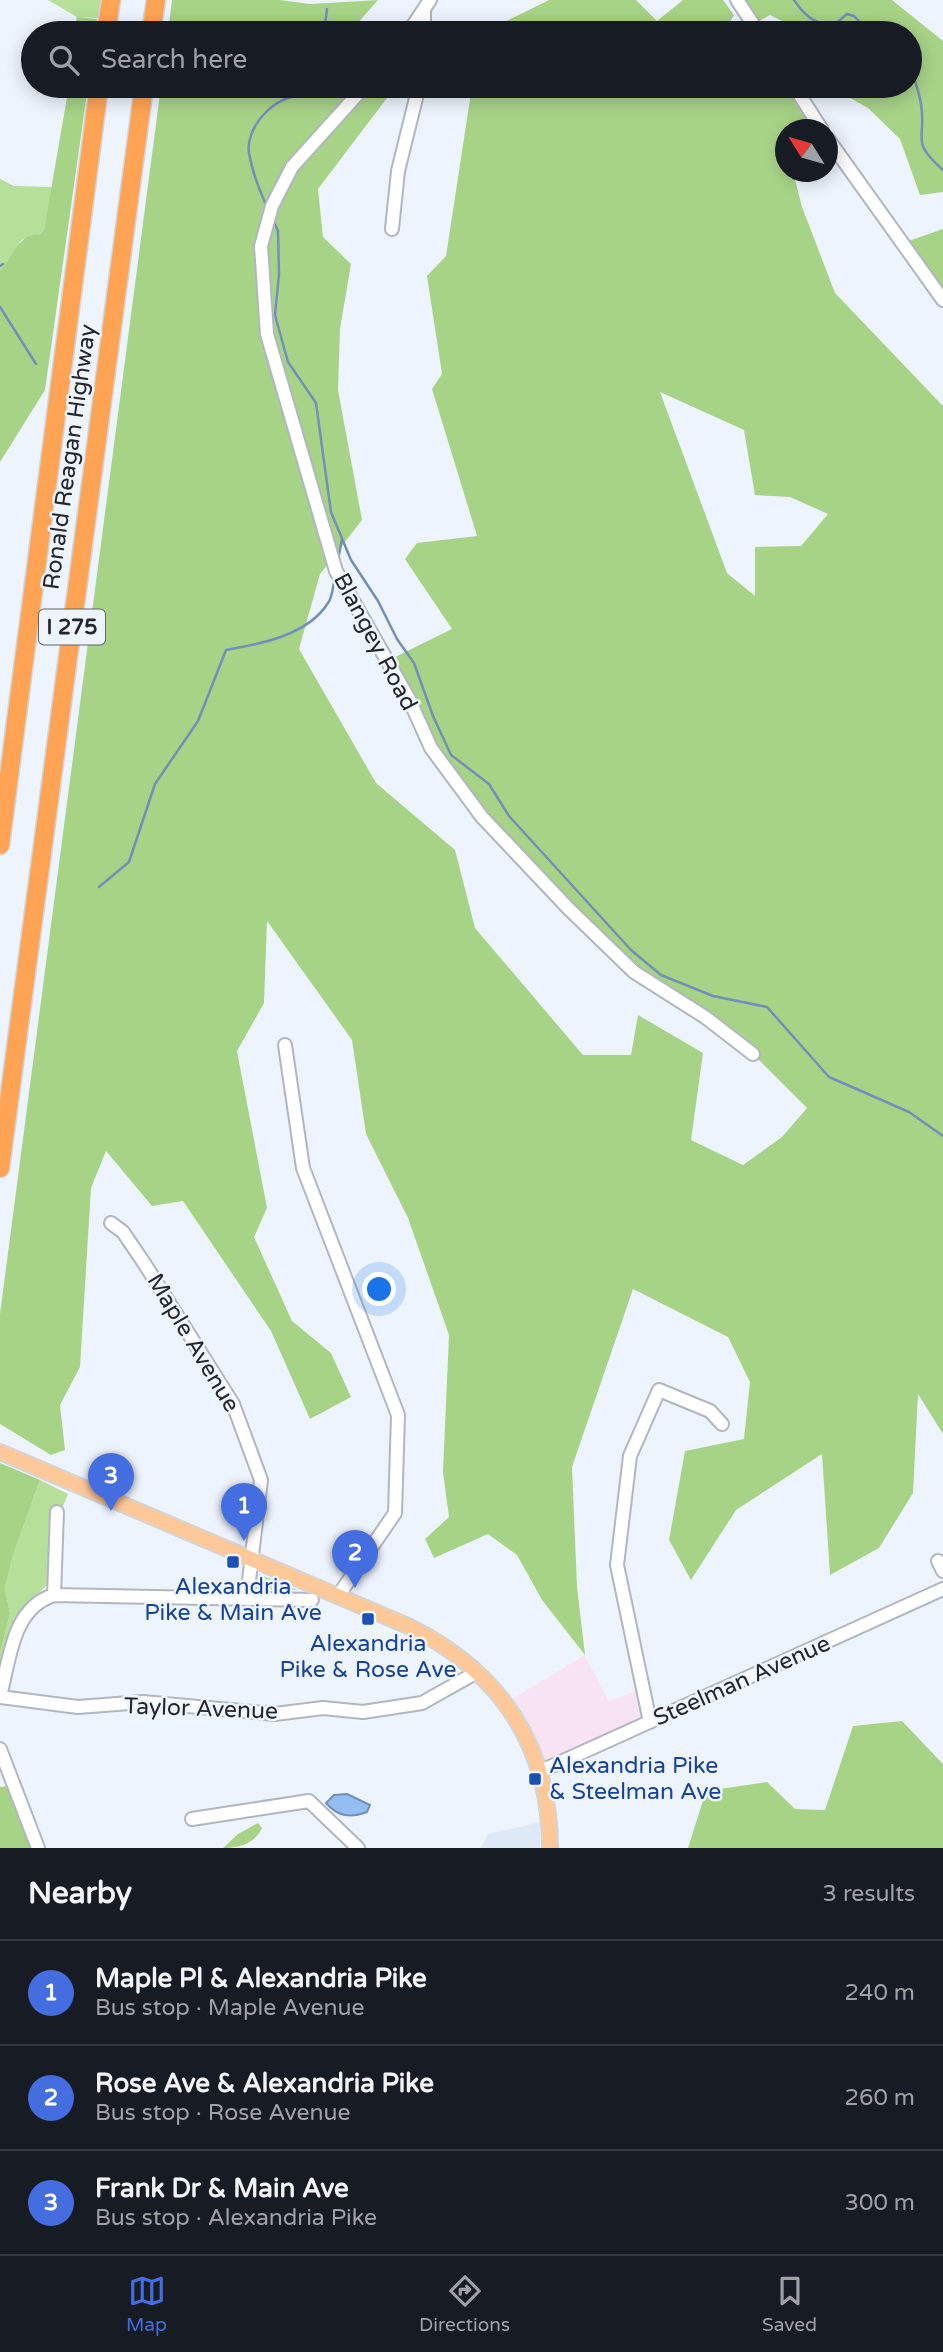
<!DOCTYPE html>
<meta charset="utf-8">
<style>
body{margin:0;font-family:"Varela Round",sans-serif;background:#242831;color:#f1f3f6}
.compass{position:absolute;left:775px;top:119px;width:63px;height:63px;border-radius:50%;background:#171b24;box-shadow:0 4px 18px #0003;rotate:307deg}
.you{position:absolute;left:380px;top:1290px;width:24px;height:24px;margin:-18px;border:5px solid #fff;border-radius:50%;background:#1a73e8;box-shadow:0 0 0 10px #1a73e833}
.badge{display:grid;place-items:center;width:46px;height:46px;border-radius:50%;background:#446ee0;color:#fff;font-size:23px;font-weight:700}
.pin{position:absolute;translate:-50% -58px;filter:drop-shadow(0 2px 4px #0008)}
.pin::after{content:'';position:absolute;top:37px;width:24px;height:21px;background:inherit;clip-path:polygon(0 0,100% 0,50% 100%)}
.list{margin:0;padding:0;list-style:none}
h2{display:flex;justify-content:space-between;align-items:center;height:91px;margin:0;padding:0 28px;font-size:30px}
h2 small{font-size:23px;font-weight:400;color:#9ea1a6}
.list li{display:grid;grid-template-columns:46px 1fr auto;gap:21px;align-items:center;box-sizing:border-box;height:105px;padding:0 28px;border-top:2px solid #363941}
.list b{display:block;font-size:26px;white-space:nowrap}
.list p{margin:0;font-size:23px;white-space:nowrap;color:#9ea1a6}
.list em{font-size:23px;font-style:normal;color:#9ea1a6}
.icon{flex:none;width:38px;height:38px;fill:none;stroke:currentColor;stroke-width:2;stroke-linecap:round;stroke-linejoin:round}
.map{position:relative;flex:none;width:943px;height:1848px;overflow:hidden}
.search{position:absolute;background:#171b24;box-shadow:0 4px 18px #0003;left:21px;right:21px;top:21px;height:77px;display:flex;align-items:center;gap:18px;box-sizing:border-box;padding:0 24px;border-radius:38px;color:#9ea1a6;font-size:26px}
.sheet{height:406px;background:#171b24}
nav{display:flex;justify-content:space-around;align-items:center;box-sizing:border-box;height:98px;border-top:2px solid #363941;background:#171b24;font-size:19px;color:#9ea1a6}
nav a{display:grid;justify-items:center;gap:4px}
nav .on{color:#446ee0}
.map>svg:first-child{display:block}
</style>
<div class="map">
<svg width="943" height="1848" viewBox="0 0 943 1848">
<rect width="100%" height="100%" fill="#eef4fe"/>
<path fill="#f7e3f2" d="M 585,1655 L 609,1702 L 642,1688 L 650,1722 L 541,1771 L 505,1703 Z"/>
<path fill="#dee9f8" d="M 540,1822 L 540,1848 L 481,1848 L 488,1834 Z"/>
<path fill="#b6df99" d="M 48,0 L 101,0 L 99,18 L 77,17 Z
M 0,179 L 14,186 L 52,187 L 44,230 L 39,235 L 21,240 L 11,259 L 0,271 Z
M 40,1480 L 68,1494 L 61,1511 L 49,1583 L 17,1615 L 0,1676 L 0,1653 L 10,1614 L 5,1588 L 13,1555 Z
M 259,1574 L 297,1590 L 256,1589 L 253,1585 Z"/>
<path fill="#a7d387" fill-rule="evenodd" d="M 172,0 L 280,0 L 310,4 L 378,0 L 349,33 L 168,33 Z
M 549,0 L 636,0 L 657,21 L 683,0 L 723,0 L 734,15 L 724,33 L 492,33 L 494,27 Z
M 737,0 L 892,0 L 943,41 L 943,192 L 920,195 L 900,139 L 868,108 L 828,86 L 910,86 L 910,33 L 792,33 L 782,21 L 770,15 L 753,24 Z
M 77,17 L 97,19 L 95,33 L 73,33 Z
M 69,86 L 88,86 L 45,390 L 0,462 L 0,271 C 12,259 19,232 39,235 L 44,230 Z
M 161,86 L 374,86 L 387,98 L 318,189 L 323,237 L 351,264 L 340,329 L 338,390 L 362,520 L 320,574 L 299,649 L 376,783 L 455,850 L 475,928 L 583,1055 L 631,1055 L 638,1015 L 703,1053 L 691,1140 L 743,1165 L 782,1137 L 807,1108 L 753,1054 L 603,942 L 441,764 L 387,661 L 452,629 L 405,559 L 417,543 L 477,536 L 432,389 L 442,374 L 427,276 L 446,256 L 472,86 L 794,86 L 816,119 L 803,129 L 786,130 L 786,172 L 793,172 L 802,207 L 835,293 L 943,406 L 943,1434 L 918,1394 L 913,1493 L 879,1548 L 830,1575 L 822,1454 L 736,1510 L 691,1580 L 669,1540 L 685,1451 L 744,1439 L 750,1382 L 728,1337 L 633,1289 L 572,1467 L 577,1587 L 585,1655 L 542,1600 L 517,1555 L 488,1534 L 434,1558 L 425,1539 L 449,1517 L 443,1472 L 449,1335 L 408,1218 L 366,1134 L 352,1040 L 267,921 L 264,1003 L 237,1051 L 267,1208 L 254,1237 L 292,1321 L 331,1353 L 351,1397 L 310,1419 L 271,1331 L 183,1201 L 152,1206 L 106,1151 L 91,1188 L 80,1367 L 60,1405 L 65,1450 L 51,1455 L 0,1424 L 0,1314 ZM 660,392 L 744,430 L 755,495 L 790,497 L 828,514 L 801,546 L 755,547 L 755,596 L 727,573 Z
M 943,229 L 943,300 L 900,244 Z
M 0,1463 L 40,1480 L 13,1555 L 5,1588 L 10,1614 L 0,1653 Z
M 902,1721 L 943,1764 L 943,1848 L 688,1848 L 706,1791 L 767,1782 L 795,1809 L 825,1810 L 853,1726 Z
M 8,1786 L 33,1848 L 0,1848 L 0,1787 Z
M 258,1823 L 262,1828 C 255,1844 238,1848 223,1848 L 238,1834 Z"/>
<path fill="#93bef4" stroke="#7290b7" stroke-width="2" d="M 347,1794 L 370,1805 L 367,1812 C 351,1818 338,1817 326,1803 L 334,1795 Z"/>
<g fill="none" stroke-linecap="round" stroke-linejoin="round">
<path stroke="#7290b7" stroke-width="2.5" d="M 794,0 C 805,16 814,24 834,25 L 847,14 L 854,16 L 870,33
M 324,33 L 327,9
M 910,66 C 914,78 919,91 921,104 C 927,140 909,140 943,170
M 266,205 C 259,189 252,171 249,153 C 245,124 281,89 309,97 L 315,86
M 274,222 L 278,231 L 279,274 L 275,315 L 288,362 L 316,403 L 331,512 L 351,560 L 378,601 L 397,639 L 414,663 L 433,716 L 451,755 L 489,784 L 509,816 L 631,950 L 661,975 L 713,996 L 767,1007 L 829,1077 L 909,1112 L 943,1136
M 0,266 L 3,264
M 0,307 L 36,364
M 338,560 L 342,539
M 99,887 L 129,862 L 155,784 L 198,721 L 226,650 C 261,644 308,635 328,603 C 333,597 333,584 335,576"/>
<g stroke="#b1b6bf" stroke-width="16">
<path id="minor" d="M 737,0 L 759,33
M 408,33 L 430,0
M 424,33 L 424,12
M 365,86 L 292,167 L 272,206 L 261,246 L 267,334 L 336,571 L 409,699 L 431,748 L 482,817 L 569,909 L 634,972 L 705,1017 L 753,1054
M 794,86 L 822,130
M 828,139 L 943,300
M 392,229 L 398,171 L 419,86
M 285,1045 L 303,1168 L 398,1415 L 395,1513 L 338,1596
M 111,1223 L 123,1232 L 144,1263 L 233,1404 L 261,1480 L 247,1597
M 938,1561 L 943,1571
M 54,1595 L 57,1512
M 0,1696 C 10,1659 12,1608 54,1595 L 312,1600
M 0,1697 L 78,1707 L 143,1702 L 275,1714 L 323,1708 L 363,1712 L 422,1703 L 477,1672
M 650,1722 L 617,1565 L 630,1456 L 659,1390 L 710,1411 L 722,1424
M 0,1749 L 38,1848
M 541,1771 L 943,1589
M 192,1819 L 309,1801 L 358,1848"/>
</g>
<g stroke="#d3d4d4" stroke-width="18">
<path id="major" d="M 0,1452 L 408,1626 C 500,1671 550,1746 550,1848"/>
</g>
<g stroke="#d3d4d4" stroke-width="21">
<path id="highway" d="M 106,33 L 111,0
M 151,33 L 156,0
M 0,845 L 99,86
M 0,1168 L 144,86"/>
</g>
<use href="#minor" stroke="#fff" stroke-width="12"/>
<use href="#major" stroke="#ffc898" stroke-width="14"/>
<use href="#highway" stroke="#ffa454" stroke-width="18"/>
</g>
<g fill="#1a4fb4" stroke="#eef4fe" stroke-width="2.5">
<rect x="226" y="1555" width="14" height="14" rx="3.5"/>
<rect x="361" y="1612" width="14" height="14" rx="3.5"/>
<rect x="528" y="1772" width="14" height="14" rx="3.5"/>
</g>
<g text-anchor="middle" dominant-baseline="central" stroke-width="5" stroke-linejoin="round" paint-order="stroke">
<rect fill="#eef4fe" stroke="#616469" stroke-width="2" x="39" y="609.5" width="66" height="35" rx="5"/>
<g font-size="21" font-weight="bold" fill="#242629">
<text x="72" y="627">I 275</text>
</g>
<g font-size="23" fill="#242629" stroke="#eef4fe">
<text transform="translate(70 457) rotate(-82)">Ronald Reagan Highway</text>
<text transform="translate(375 642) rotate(62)">Blangey Road</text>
<text transform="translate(193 1343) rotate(59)">Maple Avenue</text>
<text transform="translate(742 1681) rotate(-24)">Steelman Avenue</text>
<text transform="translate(201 1709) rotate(2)">Taylor Avenue</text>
</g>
<g font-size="23" fill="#164399" stroke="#eef4fe">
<text x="233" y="1587">Alexandria<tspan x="233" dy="26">Pike &amp; Main Ave</tspan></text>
<text x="368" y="1644">Alexandria<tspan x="368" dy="26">Pike &amp; Rose Ave</tspan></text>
<text x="549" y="1766" text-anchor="start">Alexandria Pike<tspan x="549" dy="26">&amp; Steelman Ave</tspan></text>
</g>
</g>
</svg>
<svg class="compass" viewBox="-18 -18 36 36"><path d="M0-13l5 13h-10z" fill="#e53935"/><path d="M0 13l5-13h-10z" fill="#9ea1a6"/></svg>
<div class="you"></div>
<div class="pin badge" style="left:244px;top:1541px">1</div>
<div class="pin badge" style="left:355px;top:1588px">2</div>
<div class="pin badge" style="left:111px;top:1511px">3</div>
<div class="search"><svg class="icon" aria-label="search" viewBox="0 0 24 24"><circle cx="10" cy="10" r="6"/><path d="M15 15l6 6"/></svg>Search here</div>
</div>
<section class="sheet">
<h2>Nearby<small>3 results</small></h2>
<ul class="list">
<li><span class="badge">1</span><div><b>Maple Pl &amp; Alexandria Pike</b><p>Bus stop · Maple Avenue</p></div><em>240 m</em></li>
<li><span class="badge">2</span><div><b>Rose Ave &amp; Alexandria Pike</b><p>Bus stop · Rose Avenue</p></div><em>260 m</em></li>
<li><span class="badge">3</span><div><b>Frank Dr &amp; Main Ave</b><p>Bus stop · Alexandria Pike</p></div><em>300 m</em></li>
</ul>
</section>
<nav>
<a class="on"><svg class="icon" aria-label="map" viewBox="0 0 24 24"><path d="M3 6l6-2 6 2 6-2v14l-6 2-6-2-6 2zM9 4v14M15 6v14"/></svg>Map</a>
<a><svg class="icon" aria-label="directions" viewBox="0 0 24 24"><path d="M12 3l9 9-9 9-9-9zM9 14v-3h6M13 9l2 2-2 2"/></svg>Directions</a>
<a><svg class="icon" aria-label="saved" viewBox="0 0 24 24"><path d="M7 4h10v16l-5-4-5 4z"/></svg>Saved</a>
</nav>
